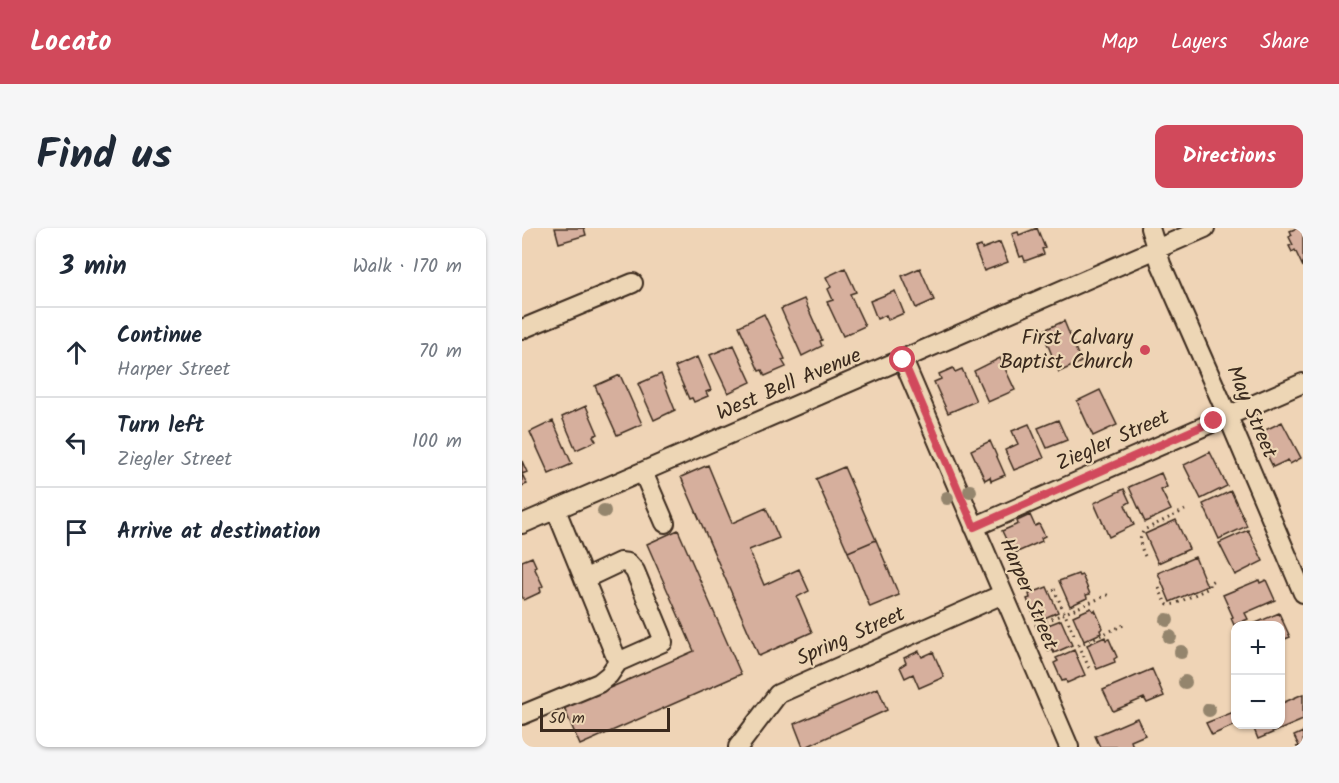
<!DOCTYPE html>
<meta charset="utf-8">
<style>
body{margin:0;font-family:Kalam,sans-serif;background:#f6f6f7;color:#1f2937}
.controls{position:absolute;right:18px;bottom:18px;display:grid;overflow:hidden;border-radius:12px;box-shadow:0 2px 4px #0004}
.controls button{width:54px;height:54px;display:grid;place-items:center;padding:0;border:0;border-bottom:2px solid #e0e1e3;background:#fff;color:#1f2937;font:30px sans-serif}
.scale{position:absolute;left:18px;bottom:15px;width:130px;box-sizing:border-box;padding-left:6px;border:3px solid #3b2a1e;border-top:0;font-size:16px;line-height:21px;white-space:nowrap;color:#3b2a1e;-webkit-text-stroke:4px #edd6b5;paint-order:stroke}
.stop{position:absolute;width:18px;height:18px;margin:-14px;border:4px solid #d1495b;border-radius:50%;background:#fff}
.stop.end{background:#d1495b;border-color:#fff;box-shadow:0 2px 6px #0008}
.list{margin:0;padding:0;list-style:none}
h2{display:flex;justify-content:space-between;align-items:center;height:78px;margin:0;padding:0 24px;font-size:26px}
h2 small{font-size:20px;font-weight:400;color:#747a83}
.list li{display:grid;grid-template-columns:39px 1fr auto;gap:18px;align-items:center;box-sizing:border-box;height:90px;padding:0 24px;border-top:2px solid #e0e1e3}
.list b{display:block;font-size:22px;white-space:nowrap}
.list p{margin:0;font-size:20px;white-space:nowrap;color:#747a83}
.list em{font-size:20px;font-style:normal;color:#747a83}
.icon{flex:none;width:33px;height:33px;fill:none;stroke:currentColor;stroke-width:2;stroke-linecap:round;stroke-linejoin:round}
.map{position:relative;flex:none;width:781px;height:519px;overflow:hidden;border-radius:12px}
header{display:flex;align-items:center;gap:36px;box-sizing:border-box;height:84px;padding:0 30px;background:#d1495b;color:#fff}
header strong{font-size:28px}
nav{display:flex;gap:33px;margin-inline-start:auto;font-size:21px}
.intro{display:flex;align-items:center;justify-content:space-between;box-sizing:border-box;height:144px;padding:0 36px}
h1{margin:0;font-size:42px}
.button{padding:15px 27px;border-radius:12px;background:#d1495b;color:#fff;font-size:21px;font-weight:700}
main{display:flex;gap:36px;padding:0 36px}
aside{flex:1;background:#fff;border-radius:12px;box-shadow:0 2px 4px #0004}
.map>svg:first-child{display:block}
</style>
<header>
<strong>Locato</strong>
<nav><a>Map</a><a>Layers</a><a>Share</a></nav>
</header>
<div class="intro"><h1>Find us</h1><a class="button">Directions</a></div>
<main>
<aside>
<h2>3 min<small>Walk · 170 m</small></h2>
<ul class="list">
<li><svg class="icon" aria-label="ahead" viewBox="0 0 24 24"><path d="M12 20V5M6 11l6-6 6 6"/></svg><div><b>Continue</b><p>Harper Street</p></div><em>70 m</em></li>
<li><svg class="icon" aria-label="left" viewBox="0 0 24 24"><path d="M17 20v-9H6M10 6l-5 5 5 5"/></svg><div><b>Turn left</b><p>Ziegler Street</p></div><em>100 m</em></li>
<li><svg class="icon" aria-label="arrive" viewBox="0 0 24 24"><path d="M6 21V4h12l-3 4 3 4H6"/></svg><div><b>Arrive at destination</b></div></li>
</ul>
</aside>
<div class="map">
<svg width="781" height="519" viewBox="0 0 781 519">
<rect width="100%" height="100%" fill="#efd4b6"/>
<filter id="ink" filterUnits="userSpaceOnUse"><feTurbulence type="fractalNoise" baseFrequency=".0167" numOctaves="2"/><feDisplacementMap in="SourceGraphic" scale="12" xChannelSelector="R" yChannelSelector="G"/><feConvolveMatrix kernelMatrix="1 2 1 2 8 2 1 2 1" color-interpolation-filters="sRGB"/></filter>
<g filter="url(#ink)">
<path fill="#d6af9d" stroke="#3b2a1e" stroke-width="1.5" d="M 33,0 L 62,0 L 64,7 L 37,15 Z
M 515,0 L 523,20 L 520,21 L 522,26 L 503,33 L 501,28 L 498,29 L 490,6 L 496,4 L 497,7 Z
M 775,0 L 781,0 L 781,39 L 773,22 L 770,24 L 767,18 L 771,17 L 767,9 L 770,7 L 768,3 Z
M 478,14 L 486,34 L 462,43 L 453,20 L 459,18 L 460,21 Z
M 323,40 L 334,64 L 328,66 L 343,98 L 321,108 L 305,74 L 311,72 L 306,61 L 309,59 L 304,49 Z
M 398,40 L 412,72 L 394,80 L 380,48 Z
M 373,63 L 382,85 L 366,92 L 364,87 L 355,91 L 348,73 Z
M 282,71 L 300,112 L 298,113 L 300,118 L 280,128 L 259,81 Z
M 242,86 L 263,131 L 260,132 L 264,139 L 243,148 L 240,142 L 237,143 L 217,98 Z
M 542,93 L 559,134 L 537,144 L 520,103 Z
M 212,117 L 229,154 L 206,165 L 188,127 Z
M 175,129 L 189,162 L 184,164 L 186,168 L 172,174 L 170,170 L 167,171 L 153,139 Z
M 478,130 L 493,162 L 466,174 L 452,143 Z
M 431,140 L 433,144 L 440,141 L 454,173 L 426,185 L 412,154 L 419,151 L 417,146 Z
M 139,146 L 153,182 L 132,192 L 116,156 Z
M 98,147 L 120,196 L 95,207 L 73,158 Z
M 578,162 L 595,197 L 571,208 L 555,173 Z
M 64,178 L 76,206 L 71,208 L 74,213 L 54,222 L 40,189 Z
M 536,192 L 545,212 L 525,220 L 516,200 Z
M 31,193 L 50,236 L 27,246 L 8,204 Z
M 760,194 L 779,230 L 768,236 L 766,232 L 751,239 L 735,206 Z
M 507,196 L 522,230 L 492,242 L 483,222 L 496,216 L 490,203 Z
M 468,213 L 483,247 L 469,253 L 468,249 L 463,252 L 449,222 Z
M 688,224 L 705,258 L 679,271 L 662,237 Z
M 0,233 L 5,244 L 0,246 L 5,256 L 0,258 Z
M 186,237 L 210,295 L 244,280 L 257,310 L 227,322 L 242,357 L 277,341 L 287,363 L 275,369 L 290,404 L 237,428 L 159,249 Z
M 322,239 L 354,312 L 326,324 L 294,251 Z
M 639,245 L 645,259 L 639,262 L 649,282 L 623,294 L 607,259 Z
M 602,261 L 608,274 L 603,277 L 612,297 L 587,309 L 572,275 Z
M 709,263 L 725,298 L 697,311 L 681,276 Z
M 508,287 L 513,298 L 517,296 L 523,308 L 519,310 L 520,313 L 491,326 L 480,303 L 496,296 L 495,293 Z
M 654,292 L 667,321 L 636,335 L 623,306 Z
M 156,302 L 219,446 L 58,517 L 42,480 L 172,423 L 125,316 Z
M 726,302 L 741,333 L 713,347 L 697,315 Z
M 354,312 L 377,367 L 348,379 L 326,324 Z
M 10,329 L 14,338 L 12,339 L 21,358 L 18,360 L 19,364 L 2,372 L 0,368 L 0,333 Z
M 673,329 L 685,358 L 648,374 L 636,345 Z
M 556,346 L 557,348 L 560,347 L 568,366 L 564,367 L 565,370 L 548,378 L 537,353 Z
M 737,352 L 738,355 L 744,352 L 753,372 L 723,385 L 726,391 L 712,397 L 709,390 L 711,389 L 701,367 Z
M 525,359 L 536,384 L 518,392 L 516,388 L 513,390 L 505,371 L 508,370 L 507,366 Z
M 569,380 L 571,383 L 573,382 L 581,400 L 578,402 L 579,405 L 562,413 L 551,388 Z
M 757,385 L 768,409 L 758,413 L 758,398 L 727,398 Z
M 539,392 L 550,417 L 532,425 L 530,421 L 527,423 L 519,404 L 522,402 L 521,399 Z
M 583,409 L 584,412 L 587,411 L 595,429 L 592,431 L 593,434 L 575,441 L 565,417 Z
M 552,422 L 563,447 L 545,455 L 544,452 L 540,453 L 532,435 L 536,433 L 534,430 Z
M 397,423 L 400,429 L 411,424 L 422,449 L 397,460 L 391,446 L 383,450 L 378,439 L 384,435 L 382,430 Z
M 630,441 L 642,468 L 625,475 L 622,470 L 591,483 L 581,462 Z
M 356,460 L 365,482 L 284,519 L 281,519 L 272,496 Z
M 781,466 L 781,492 L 736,511 L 730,496 L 758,496 L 758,476 Z
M 714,483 L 714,496 L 715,496 L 690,507 L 684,495 Z
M 615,490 L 623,507 L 609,513 L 611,519 L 578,519 L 573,508 Z
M 781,504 L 781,519 L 774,519 L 777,518 L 772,508 Z"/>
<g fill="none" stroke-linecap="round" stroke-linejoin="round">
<g stroke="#3b2a1e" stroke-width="22">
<path id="minor" d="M 628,0 L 639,36 L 701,177 L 781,365
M 0,101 L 111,55
M 381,132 L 547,519
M 121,244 L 143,295
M 0,296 L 683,0
M 452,299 L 781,155
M 62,351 L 98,334 L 106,335 L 113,343 L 140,408 L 141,414 L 96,434
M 0,487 L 77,455 L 87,447 L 96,434 L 34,282
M 216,519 L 256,466 L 481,366"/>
</g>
<path stroke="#3b2a1e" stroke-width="3" stroke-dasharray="1.5 4.5" stroke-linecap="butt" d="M 623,328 C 618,318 616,311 622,302 L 663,282
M 637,360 L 643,374 L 646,377 L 653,376 L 687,360 L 687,355 L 692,352
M 532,361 L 553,409
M 513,398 L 590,365
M 567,440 L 557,417 L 604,396"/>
<use href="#minor" stroke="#edd6b5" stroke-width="18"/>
</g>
<g fill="#94856d">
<circle cx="448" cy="263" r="7"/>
<circle cx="425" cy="270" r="7"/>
<circle cx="82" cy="283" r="7"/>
<circle cx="645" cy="392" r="7"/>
<circle cx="648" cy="409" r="7"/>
<circle cx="659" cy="424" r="7"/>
<circle cx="663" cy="454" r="7"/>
<circle cx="687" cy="482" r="7"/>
</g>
</g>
<g fill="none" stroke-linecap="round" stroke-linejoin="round" filter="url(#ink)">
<path stroke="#d1495b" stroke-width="8" d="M 381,132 L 452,299 L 692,193"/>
</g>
<circle fill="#d1495b" stroke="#edd6b5" stroke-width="2" cx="623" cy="122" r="6"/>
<g text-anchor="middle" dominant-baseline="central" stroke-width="4.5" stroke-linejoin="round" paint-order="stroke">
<g font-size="21" fill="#3b2a1e" stroke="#edd6b5" text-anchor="end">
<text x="611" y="110">First Calvary<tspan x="611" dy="24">Baptist Church</tspan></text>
</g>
<g font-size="21" fill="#3b2a1e" stroke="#edd6b5">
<text transform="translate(267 157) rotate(-23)">West Bell Avenue</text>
<text transform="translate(729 184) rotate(67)">May Street</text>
<text transform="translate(591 213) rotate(-24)">Ziegler Street</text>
<text transform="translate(506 366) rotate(67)">Harper Street</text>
<text transform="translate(329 409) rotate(-24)">Spring Street</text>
</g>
</g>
</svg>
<div class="controls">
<button>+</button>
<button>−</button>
</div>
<div class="scale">50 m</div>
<div class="stop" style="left:381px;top:132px"></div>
<div class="stop end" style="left:692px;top:193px"></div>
</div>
</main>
